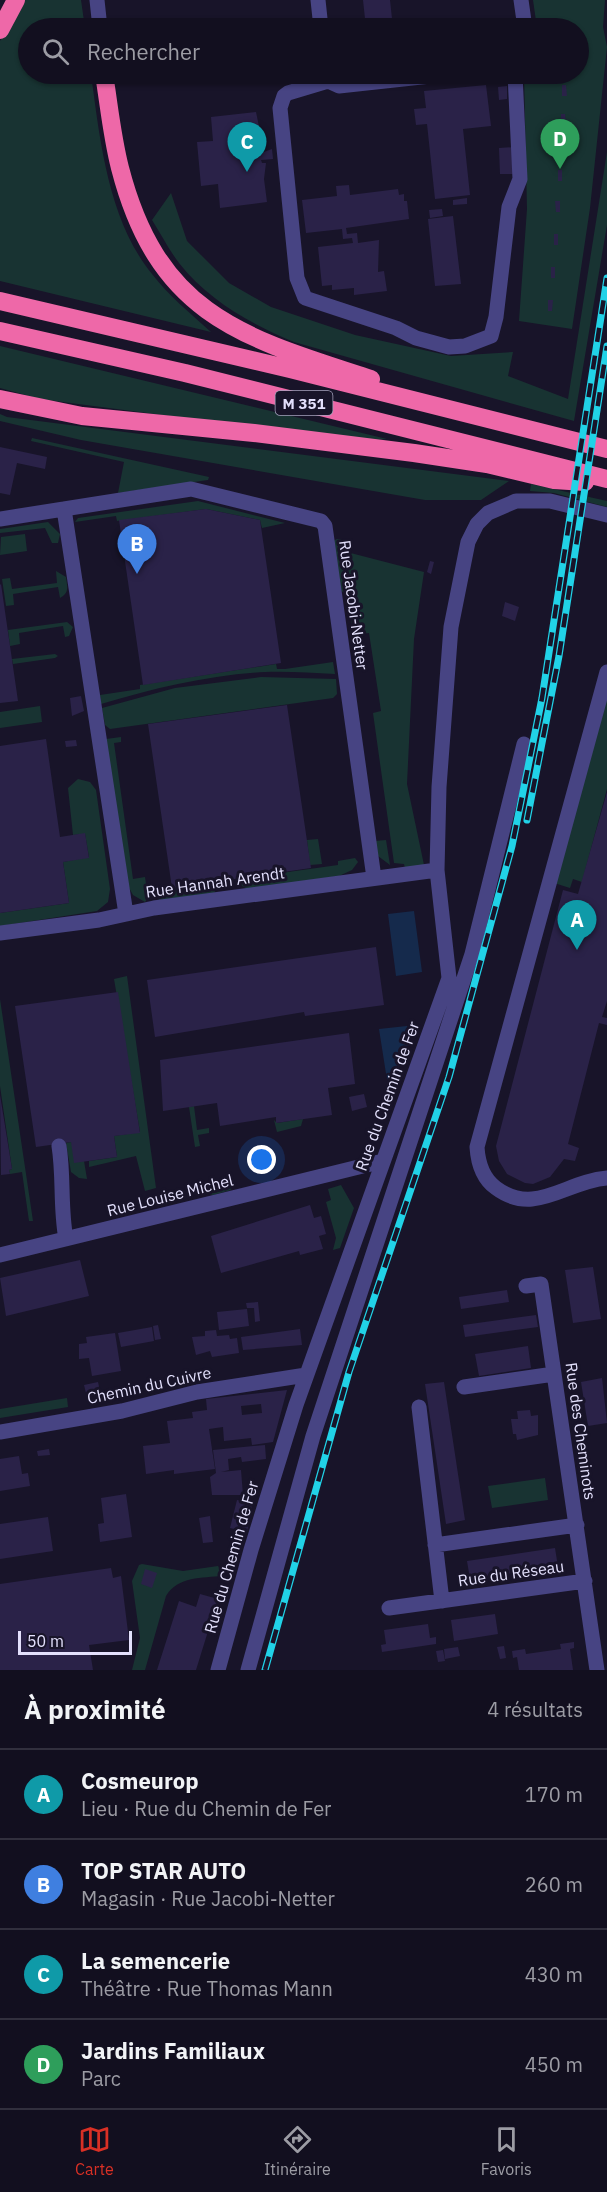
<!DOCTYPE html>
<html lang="fr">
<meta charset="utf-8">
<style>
body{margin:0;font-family:"IBM Plex Sans",sans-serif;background:#1f1d2c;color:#f1f3f6}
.scale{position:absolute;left:18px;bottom:15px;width:114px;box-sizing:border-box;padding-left:6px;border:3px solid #e3e0fc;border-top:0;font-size:16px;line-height:21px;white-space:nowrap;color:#e3e0fc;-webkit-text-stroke:4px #181429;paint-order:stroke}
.you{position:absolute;left:262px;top:1160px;width:21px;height:21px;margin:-15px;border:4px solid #fff;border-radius:50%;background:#1a73e8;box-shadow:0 0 0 9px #1a73e833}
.badge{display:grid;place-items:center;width:39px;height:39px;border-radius:50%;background:#d93025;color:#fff;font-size:20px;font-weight:700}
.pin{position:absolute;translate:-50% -50px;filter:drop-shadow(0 2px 3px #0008)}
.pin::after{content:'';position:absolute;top:32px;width:21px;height:18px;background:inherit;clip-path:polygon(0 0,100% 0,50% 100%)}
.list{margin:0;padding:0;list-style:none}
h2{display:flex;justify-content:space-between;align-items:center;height:78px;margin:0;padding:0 24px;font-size:26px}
h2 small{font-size:20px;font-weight:400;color:#9c9ca4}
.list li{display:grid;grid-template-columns:39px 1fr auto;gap:18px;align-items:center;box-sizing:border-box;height:90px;padding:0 24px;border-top:2px solid #312f3d}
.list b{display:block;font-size:22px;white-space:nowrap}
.list p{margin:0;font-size:20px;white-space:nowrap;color:#9c9ca4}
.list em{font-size:20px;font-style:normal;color:#9c9ca4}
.icon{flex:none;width:33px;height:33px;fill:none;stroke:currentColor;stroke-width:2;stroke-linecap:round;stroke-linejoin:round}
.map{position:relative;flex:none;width:607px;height:1670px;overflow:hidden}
.search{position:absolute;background:#120f1f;box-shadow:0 2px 4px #0004;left:18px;right:18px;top:18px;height:66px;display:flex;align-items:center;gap:15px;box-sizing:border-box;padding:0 21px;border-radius:33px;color:#9c9ca4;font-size:22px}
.sheet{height:438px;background:#120f1f}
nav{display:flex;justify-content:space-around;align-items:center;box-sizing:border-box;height:84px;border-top:2px solid #312f3d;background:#120f1f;font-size:16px;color:#9c9ca4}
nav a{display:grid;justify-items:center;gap:3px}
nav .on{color:#d93025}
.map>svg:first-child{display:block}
</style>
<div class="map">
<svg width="607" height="1670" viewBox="0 0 607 1670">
<rect width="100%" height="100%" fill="#181429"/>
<path fill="#183332" d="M 22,0 L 81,0 L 85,28 L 28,28 L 28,74 L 91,74 C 100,140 108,220 152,274 C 169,296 190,313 211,332 L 0,281 L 0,41 Z
M 533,0 L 605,0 L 603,27 L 607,47 L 590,208 L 572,329 L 519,321 L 527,209 L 524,74 L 578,74 L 578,28 L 537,28 Z
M 607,152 L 607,225 L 574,421 L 294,342 C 251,324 209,301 179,263 C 169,250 161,234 152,220 L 171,193 L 187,241 L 229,283 L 271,307 L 355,335 L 451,356 L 513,352 L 508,376 L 568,399 Z
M 0,346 L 387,439 L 362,441 L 40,399 L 0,388 Z
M 0,414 L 7,417 L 509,481 L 481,500 L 425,500 L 81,440 L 0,421 Z
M 32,438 L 209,477 L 208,480 L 118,493 L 124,462 L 31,441 Z
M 531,484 L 607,501 L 607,507 L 554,493 L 530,491 Z
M 198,501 L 285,523 L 262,528 L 260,520 L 206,509 L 117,521 L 116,516 L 75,522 L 78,518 Z
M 48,522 L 60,534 L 58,543 L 52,543 L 45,528 L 0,533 L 0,529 Z
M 25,534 L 27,551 L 0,555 L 1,537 Z
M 337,539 L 341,539 L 339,550 L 424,572 L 414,639 L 407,784 L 424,865 L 405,868 L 404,864 L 394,863 L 373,713 L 381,711 L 369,633 L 353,635 L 348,596 L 339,589 L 333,541 Z
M 56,571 L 66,577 C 67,586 70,593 60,598 L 58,587 L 13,594 L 14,605 L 6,606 L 2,579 L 10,578 L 12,589 L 57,583 Z
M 67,622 L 73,627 L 69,636 L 65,637 L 63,626 L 19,633 L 20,644 L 10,646 L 8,630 Z
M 55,654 L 58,656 L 55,658 L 13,664 L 12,659 Z
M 333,662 L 335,674 C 312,673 288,671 265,672 C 209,675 155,688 101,704 L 100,695 L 140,689 L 140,685 L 276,664 L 277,669 L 285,669 Z
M 261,677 L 336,679 L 337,694 L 333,698 L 110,729 L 105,725 L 102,708 L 175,688 Z
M 607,692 L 607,789 L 582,882 L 573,879 L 570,888 L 554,883 Z
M 40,706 L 42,722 L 0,728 L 0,712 Z
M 121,737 L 121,742 L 114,743 L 133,879 L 145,877 L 148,898 L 145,902 L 133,895 L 127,884 L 106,739 Z
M 78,779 L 90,782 L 96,790 L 110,889 L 108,902 L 97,911 L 0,926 L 0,913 L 69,903 L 63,862 L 89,857 L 85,834 L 73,835 L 68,788 Z
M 318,839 L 322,864 L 310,865 L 307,840 Z
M 386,840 L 390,865 L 378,856 L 375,841 Z
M 355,858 L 358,862 L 352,870 L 339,876 L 248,889 L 242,886 L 238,879 L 338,865 L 338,861 Z
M 219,881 L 214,894 L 159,901 L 157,891 Z
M 127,976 L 156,1188 L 145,1191 L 136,1156 L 89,1167 L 89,1161 L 117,1157 L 114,1136 L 140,1132 L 114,979 Z
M 0,999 L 33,1221 L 29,1221 L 22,1172 L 10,1174 L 9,1170 L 12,1169 L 0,1086 Z
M 194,1106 L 197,1130 L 209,1128 L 209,1133 L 198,1135 L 200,1146 L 195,1147 L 189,1107 Z
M 303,1119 L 301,1126 L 277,1132 L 274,1120 L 277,1123 Z
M 71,1142 L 84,1161 L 87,1179 L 79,1178 L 71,1172 L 66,1143 Z
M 229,1184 L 231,1190 L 213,1195 L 199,1191 Z
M 341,1185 L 354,1208 L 340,1248 L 333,1250 L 336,1238 L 326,1202 L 331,1200 L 328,1189 Z
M 67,1398 L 68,1407 L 0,1418 L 0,1409 Z
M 545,1478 L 548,1500 L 492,1508 L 488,1486 Z
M 142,1564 L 183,1571 L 218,1566 L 223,1576 C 202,1578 178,1576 166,1596 L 145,1670 L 132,1670 L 140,1638 L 132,1581 L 139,1565 Z"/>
<path fill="#152a4c" d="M 414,911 L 422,972 L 396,976 L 388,914 Z
M 416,1025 L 395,1082 L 387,1080 L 379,1029 Z"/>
<path fill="#2a2248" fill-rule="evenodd" d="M 363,0 L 390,0 L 393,28 L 366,28 Z
M 486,85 L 491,126 L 463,129 L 470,195 L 435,199 L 427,124 L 416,125 L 414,109 L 426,108 L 424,91 Z
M 562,85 L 566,85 L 567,96 L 562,96 Z
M 507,86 L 507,99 L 499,100 L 498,87 Z
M 256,112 L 264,151 L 261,153 L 272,149 L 273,159 L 261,160 L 262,163 L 266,163 L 264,179 L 267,202 L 220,208 L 218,184 L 201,186 L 197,142 L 213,141 L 211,117 Z
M 561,114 L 565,114 L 566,124 L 561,124 Z
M 559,141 L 564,141 L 564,152 L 560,152 Z
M 514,147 L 514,174 L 500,174 L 499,148 Z
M 558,170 L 562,170 L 562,181 L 558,181 Z
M 349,185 L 350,195 L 398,189 L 399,195 L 404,194 L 404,201 L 407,201 L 409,219 L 346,228 L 347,234 L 357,233 L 358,243 L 379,240 L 378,272 L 384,271 L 387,291 L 354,295 L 354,288 L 332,290 L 332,285 L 322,286 L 318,247 L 353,243 L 352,238 L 343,239 L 342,229 L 306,233 L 302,200 L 337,196 L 336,186 Z
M 467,198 L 467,204 L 453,205 L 453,200 Z
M 555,201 L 560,201 L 560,212 L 556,212 Z
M 442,209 L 443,216 L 430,218 L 429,210 Z
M 453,216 L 461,284 L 435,286 L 428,219 Z
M 554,234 L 558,234 L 558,245 L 554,245 Z
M 551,267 L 555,267 L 555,278 L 551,278 Z
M 548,300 L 553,300 L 552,311 L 548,311 Z
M 0,447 L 47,457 L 45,469 L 17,463 L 10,495 L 0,493 Z
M 206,509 L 260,520 L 281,663 L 143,685 L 119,520 Z
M 430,561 L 434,562 L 431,574 L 427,572 Z
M 1,584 L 18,701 L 0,703 L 0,585 Z
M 505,602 L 519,607 L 515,621 L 502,616 Z
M 81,696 L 84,711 L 72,716 L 70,698 Z
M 287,705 L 311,868 L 172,888 L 148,724 Z
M 46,739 L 60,837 L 85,833 L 89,858 L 63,862 L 69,903 L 0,913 L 0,746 Z
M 76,740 L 77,746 L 66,747 L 65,741 Z
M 607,792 L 607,1001 L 602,1017 L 607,1018 L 607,1025 L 599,1023 L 568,1144 L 579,1148 L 575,1161 L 564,1159 L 550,1177 L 533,1184 L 525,1183 L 507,1174 L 499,1161 L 496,1146 L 563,890 L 578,894 Z
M 376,947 L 384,1005 L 305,1016 L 304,1012 L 155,1037 L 147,980 Z
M 118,992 L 140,1133 L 114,1136 L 117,1157 L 74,1163 L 71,1142 L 36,1147 L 15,1006 Z
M 349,1033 L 355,1084 L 328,1088 L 332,1115 L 276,1123 L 276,1117 L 220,1126 L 217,1103 L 163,1111 L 160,1060 Z
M 364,1094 L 367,1107 L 352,1111 L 349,1097 Z
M 0,1095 L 12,1169 L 9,1170 L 10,1174 L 1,1175 Z
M 310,1205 L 314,1218 L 321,1216 L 326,1234 L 319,1236 L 323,1249 L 300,1255 L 299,1251 L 221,1273 L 211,1236 Z
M 80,1260 L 89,1296 L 6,1316 L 0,1278 Z
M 593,1267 L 601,1319 L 573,1323 L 565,1270 Z
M 507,1290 L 509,1302 L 461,1309 L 459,1297 Z
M 258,1302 L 260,1321 L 255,1322 L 254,1308 L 247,1308 L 246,1303 Z
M 247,1309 L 249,1326 L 219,1330 L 217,1312 Z
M 536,1315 L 538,1327 L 465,1337 L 463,1325 Z
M 158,1325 L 161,1339 L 155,1340 L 153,1326 Z
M 152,1327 L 154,1341 L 121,1347 L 118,1333 Z
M 300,1329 L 302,1345 L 243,1350 L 241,1337 Z
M 216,1330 L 217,1336 L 229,1335 L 230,1339 L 237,1338 L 239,1353 L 212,1357 L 210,1351 L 196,1355 L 192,1337 L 205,1336 L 205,1331 Z
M 115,1333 L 121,1371 L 92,1376 L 89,1358 L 79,1359 L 79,1344 L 87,1343 L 86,1337 Z
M 528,1346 L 531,1368 L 479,1376 L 475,1354 Z
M 602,1378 L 607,1423 L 588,1426 L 581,1382 Z
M 98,1382 L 100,1391 L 86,1393 L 84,1385 Z
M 444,1382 L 465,1520 L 446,1524 L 425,1384 Z
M 287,1390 L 273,1442 L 252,1445 L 251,1438 L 224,1441 L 223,1427 L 209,1429 L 215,1469 L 174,1474 L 174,1470 L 146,1474 L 143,1446 L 170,1443 L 167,1421 L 193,1418 L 192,1412 L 207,1410 L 206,1399 ZM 261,1404 L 262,1413 L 242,1415 L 241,1406 Z
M 530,1410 L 531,1416 L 538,1415 L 538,1435 L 517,1440 L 516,1434 L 513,1434 L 511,1419 L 518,1419 L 517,1411 Z
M 265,1445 L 266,1459 L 242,1462 L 241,1457 L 228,1459 L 229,1470 L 221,1472 L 241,1470 L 243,1495 L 212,1495 L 210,1477 L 216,1473 L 213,1450 Z
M 49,1449 L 50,1455 L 38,1456 L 37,1451 Z
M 19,1456 L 22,1474 L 28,1473 L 30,1486 L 0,1491 L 0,1459 Z
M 126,1494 L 132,1537 L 100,1542 L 98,1524 L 104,1523 L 101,1498 Z
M 237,1500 L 253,1503 L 247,1532 L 230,1528 Z
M 210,1516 L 213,1542 L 203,1543 L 199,1518 Z
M 48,1517 L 53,1551 L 0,1559 L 0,1524 Z
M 555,1548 L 558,1567 L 470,1579 L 467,1561 Z
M 111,1568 L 113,1578 L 121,1576 L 129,1640 L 89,1645 L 93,1670 L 0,1670 L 0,1584 Z
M 145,1569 L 157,1573 L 152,1588 L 141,1584 Z
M 200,1594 L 218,1599 L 196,1670 L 157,1670 L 179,1601 L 196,1607 Z
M 495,1614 L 498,1634 L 454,1641 L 451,1620 Z
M 428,1624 L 430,1638 L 436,1637 L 436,1644 L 382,1652 L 381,1645 L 386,1644 L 384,1630 Z
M 574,1642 L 574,1648 L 570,1649 L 573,1670 L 519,1670 L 517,1657 L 513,1658 L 512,1651 L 525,1649 L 526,1654 L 561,1649 L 560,1644 Z
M 504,1646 L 506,1658 L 500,1659 L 497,1647 Z
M 458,1647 L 460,1656 L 445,1659 L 444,1649 Z
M 443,1650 L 445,1661 L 438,1662 L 436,1651 Z"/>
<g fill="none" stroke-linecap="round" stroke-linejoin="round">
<path stroke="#474483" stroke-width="15" d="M 97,0 L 100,28
M 318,0 L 321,28
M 521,0 L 525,28
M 325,74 L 328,81 L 339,86 L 449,74
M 328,81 L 288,93 L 284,96 L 280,108 L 297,278 L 305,298 L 396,328 L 416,338 L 449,347 L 465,346 L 491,336 L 496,317 L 509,207 L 520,179 L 515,74
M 64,509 L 126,914
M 0,519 L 191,489 L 321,521 L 325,526 L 374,878
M 607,672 L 477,1147 C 478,1163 482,1178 496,1188 C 535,1217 566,1181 607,1178
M 0,933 L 99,920 L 154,908 L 437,870
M 59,1146 C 64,1177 60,1208 66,1239
M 0,1255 L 383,1161
M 526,1286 L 541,1284 L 597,1670
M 464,1387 L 554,1374
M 419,1407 L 442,1601
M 0,1432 L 122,1411 L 197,1392 L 306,1375
M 435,1545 L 577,1525
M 389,1608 L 585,1581
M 218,1670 L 251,1550 L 296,1405 L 449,978 L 437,870 L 439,787 L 451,627 L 468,542 L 477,524 L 488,513 L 516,501 L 550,501 L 607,515
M 248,1670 L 313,1436 L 472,954 L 524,744"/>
<path stroke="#ee68a8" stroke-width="18" d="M 0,30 L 16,0
M 104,74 C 109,105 112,137 120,168 C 158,315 241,337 371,379
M 0,301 L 290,369 L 607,449
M 0,331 L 185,373 L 607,479
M 0,399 L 82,416 L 254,433 L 414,453 L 487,464 L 554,480 L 585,482"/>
<g stroke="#21d2e7" stroke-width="7">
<path id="rail" d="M 527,820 L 559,656 L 607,346
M 265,1670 L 349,1372 L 449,1077 L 512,846 L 542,698 L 607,278"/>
</g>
<use href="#rail" stroke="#181429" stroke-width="4.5" stroke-dasharray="14" stroke-linecap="butt"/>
</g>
<g text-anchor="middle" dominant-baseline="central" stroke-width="6" stroke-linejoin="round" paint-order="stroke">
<rect fill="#181429" stroke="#a6a3bd" stroke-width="1.5" x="275.5" y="391" width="57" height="24" rx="4.5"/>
<g font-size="15" font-weight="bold" fill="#e3e0fc">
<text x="304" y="403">M 351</text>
</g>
<g font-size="16" fill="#e3e0fc" stroke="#181429">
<text transform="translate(354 605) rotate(82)">Rue Jacobi-Netter</text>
<text transform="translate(215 882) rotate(-8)">Rue Hannah Arendt</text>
<text transform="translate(387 1096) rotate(-70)">Rue du Chemin de Fer</text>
<text transform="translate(170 1195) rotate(-14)">Rue Louise Michel</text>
<text transform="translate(149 1385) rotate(-12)">Chemin du Cuivre</text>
<text transform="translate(581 1431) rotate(82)">Rue des Cheminots</text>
<text transform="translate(231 1557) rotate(-74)">Rue du Chemin de Fer</text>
<text transform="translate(511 1573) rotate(-8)">Rue du Réseau</text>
</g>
</g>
</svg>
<div class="scale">50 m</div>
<div class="you"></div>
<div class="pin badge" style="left:577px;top:950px;background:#0f9aa8">A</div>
<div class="pin badge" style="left:137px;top:574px;background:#3f7fe0">B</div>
<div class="pin badge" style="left:247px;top:172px;background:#0f9aa8">C</div>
<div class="pin badge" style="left:560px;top:169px;background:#2e9e5b">D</div>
<div class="search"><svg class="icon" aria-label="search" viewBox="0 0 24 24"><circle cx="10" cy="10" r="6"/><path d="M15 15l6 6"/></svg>Rechercher</div>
</div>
<section class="sheet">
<h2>À proximité<small>4 résultats</small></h2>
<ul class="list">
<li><span class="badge" style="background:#0f9aa8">A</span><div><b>Cosmeurop</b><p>Lieu · Rue du Chemin de Fer</p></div><em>170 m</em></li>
<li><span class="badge" style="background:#3f7fe0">B</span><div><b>TOP STAR AUTO</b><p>Magasin · Rue Jacobi-Netter</p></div><em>260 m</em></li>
<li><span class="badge" style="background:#0f9aa8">C</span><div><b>La semencerie</b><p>Théâtre · Rue Thomas Mann</p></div><em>430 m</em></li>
<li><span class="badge" style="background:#2e9e5b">D</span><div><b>Jardins Familiaux</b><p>Parc</p></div><em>450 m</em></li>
</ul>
</section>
<nav>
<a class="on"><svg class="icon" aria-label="map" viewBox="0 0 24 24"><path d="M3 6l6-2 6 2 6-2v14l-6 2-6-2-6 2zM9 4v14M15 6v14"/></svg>Carte</a>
<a><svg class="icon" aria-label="directions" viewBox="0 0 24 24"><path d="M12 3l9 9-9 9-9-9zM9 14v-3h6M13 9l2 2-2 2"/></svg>Itinéraire</a>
<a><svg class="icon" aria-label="saved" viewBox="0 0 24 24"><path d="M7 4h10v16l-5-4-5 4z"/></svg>Favoris</a>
</nav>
